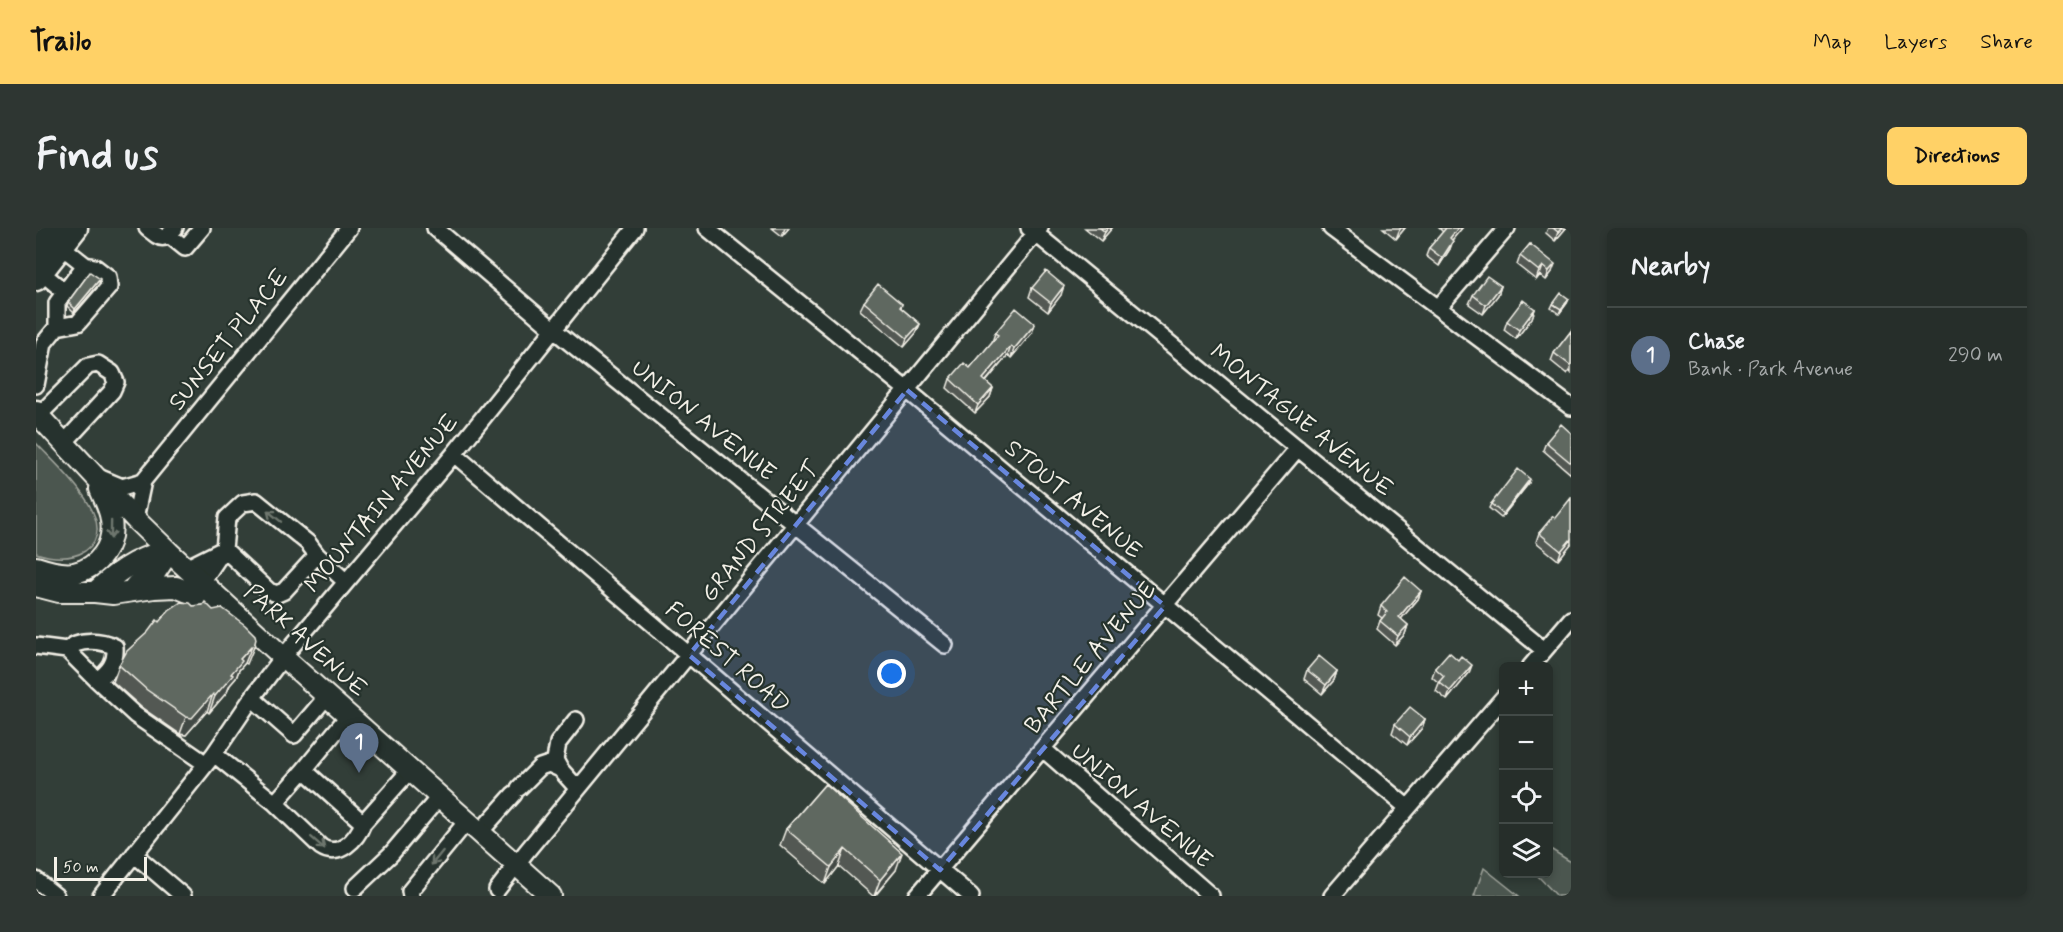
<!DOCTYPE html>
<meta charset="utf-8">
<style>
body{margin:0;font-family:Mynerve,sans-serif;background:#2e3632;color:#f1f3f6}
.controls{position:absolute;right:18px;bottom:18px;display:grid;overflow:hidden;border-radius:9px;box-shadow:0 3px 9px #0003}
.controls button{width:54px;height:54px;display:grid;place-items:center;padding:0;border:0;border-bottom:2px solid #424a47;background:#262e2a;color:#f1f3f6;font:30px sans-serif}
.scale{position:absolute;left:18px;bottom:15px;width:93px;box-sizing:border-box;padding-left:6px;border:3px solid #f4f1e8;border-top:0;font-size:16px;line-height:21px;white-space:nowrap;color:#f4f1e8;-webkit-text-stroke:4px #26332d;paint-order:stroke}
.you{position:absolute;left:856px;top:446px;width:21px;height:21px;margin:-15px;border:4px solid #fff;border-radius:50%;background:#1a73e8;box-shadow:0 0 0 9px #1a73e833}
.badge{display:grid;place-items:center;width:39px;height:39px;border-radius:50%;background:#ffd166;color:#fff;font-size:20px;font-weight:700}
.pin{position:absolute;translate:-50% -50px;filter:drop-shadow(0 2px 3px #0008)}
.pin::after{content:'';position:absolute;top:32px;width:21px;height:18px;background:inherit;clip-path:polygon(0 0,100% 0,50% 100%)}
.list{margin:0;padding:0;list-style:none}
h2{display:flex;justify-content:space-between;align-items:center;height:78px;margin:0;padding:0 24px;font-size:26px}
h2 small{font-size:20px;font-weight:400;color:#a4a8a8}
.list li{display:grid;grid-template-columns:39px 1fr auto;gap:18px;align-items:center;box-sizing:border-box;height:96px;padding:0 24px;border-top:2px solid #424a47}
.list b{display:block;font-size:22px;white-space:nowrap}
.list p{margin:0;font-size:20px;white-space:nowrap;color:#a4a8a8}
.list em{font-size:20px;font-style:normal;color:#a4a8a8}
.icon{flex:none;width:33px;height:33px;fill:none;stroke:currentColor;stroke-width:2;stroke-linecap:round;stroke-linejoin:round}
.map{position:relative;flex:none;width:1535px;height:668px;overflow:hidden;border-radius:9px}
header{display:flex;align-items:center;gap:36px;box-sizing:border-box;height:84px;padding:0 30px;background:#ffd166;color:#111}
header strong{font-size:28px}
nav{display:flex;gap:33px;margin-inline-start:auto;font-size:21px}
.intro{display:flex;align-items:center;justify-content:space-between;box-sizing:border-box;height:144px;padding:0 36px}
h1{margin:0;font-size:42px}
.button{padding:15px 27px;border-radius:9px;background:#ffd166;color:#111;font-size:21px;font-weight:700}
main{display:flex;gap:36px;padding:0 36px}
aside{flex:1;background:#262e2a;border-radius:9px;box-shadow:0 3px 9px #0003}
.map>svg:first-child{display:block}
</style>
<header>
<strong>Trailo</strong>
<nav><a>Map</a><a>Layers</a><a>Share</a></nav>
</header>
<div class="intro"><h1>Find us</h1><a class="button">Directions</a></div>
<main>
<div class="map">
<svg width="1535" height="668" viewBox="0 0 1535 668">
<rect width="100%" height="100%" fill="#323e38"/>
<filter id="ink" filterUnits="userSpaceOnUse"><feTurbulence type="fractalNoise" baseFrequency=".0167" numOctaves="2"/><feDisplacementMap in="SourceGraphic" scale="12" xChannelSelector="R" yChannelSelector="G"/><feConvolveMatrix kernelMatrix="1 2 1 2 8 2 1 2 1" color-interpolation-filters="sRGB"/></filter>
<g filter="url(#ink)">
<path fill="#4c564f" stroke="#a0a49c" stroke-width="1.5" d="M 0,215 C 19,236 89,295 49,323 C 35,332 15,330 0,325 Z
M 1516,622 L 1535,634 L 1535,668 L 1521,668 L 1500,646 L 1512,646 L 1513,624 Z
M 1448,640 L 1483,668 L 1438,668 Z"/>
<g fill="none" stroke-linecap="round" stroke-linejoin="round">
<g stroke="#f4f1e8" stroke-width="20">
<path id="minor" d="M 111,0 C 124,10 127,15 139,0
M 399,0 L 518,102 L 909,417
M 671,0 L 871,162 L 1372,580
M 993,0 L 1508,422
M 1295,0 L 1535,179
M 133,7 L 149,20 L 166,0
M 5,44 L 29,64 L 21,75 L 21,99
M 29,64 L 49,37
M 1402,80 L 1471,0
M 0,157 L 8,115 L 21,99 L 42,95 L 73,59 L 72,49 L 59,39 L 49,37 L 25,18
M 3,187 L 52,138 L 62,136 L 76,145 L 80,154 L 76,163 L 28,215
M 418,226 L 935,668
M 62,249 L 86,259 L 107,253
M 99,291 L 107,253 L 313,0
M 188,321 L 233,363 L 241,366 L 248,363 L 281,327 L 310,354
M 150,340 L 188,321
M 166,354 L 188,321 L 191,290 L 207,275 L 220,273 L 272,315 L 281,327
M 0,418 L 31,422
M 1494,439 L 1535,391
M 61,452 L 31,422 C 42,410 65,412 79,419 C 80,434 74,443 61,452 L 99,487 L 170,536
M 216,470 L 258,507 L 292,467
M 540,492 L 522,515 L 519,532 L 524,541 L 542,561
M 1007,521 L 1175,668
M 178,526 L 239,575 L 268,542 L 327,595 L 374,542
M 268,542 L 313,487
M 483,560 L 504,539 L 513,536 L 524,541
M 239,575 L 285,619 C 303,631 321,611 327,595
M 444,604 L 478,566
M 98,626 L 147,668
M 0,652 L 20,668
M 319,660 L 355,626 L 404,568
M 461,662 L 490,624 L 1004,0
M 65,668 L 178,526 L 216,470 L 247,429 L 418,226 L 599,0
M 375,668 L 374,663 L 431,593
M 881,668 L 1262,220
M 1296,668 L 1468,469"/>
</g>
<g stroke="#f4f1e8" stroke-width="24">
<path id="major" d="M 0,185 L 99,291 L 133,324 L 247,429 L 515,668
M 0,339 C 12,343 25,347 38,345 C 63,340 79,317 75,292 C 74,281 68,271 64,261
M 0,358 L 23,364 L 59,364 L 77,366 L 118,360 L 140,359 L 183,377
M 96,362 L 100,357 L 119,345 L 133,324
M 59,364 C 79,345 104,326 133,324"/>
</g>
<g stroke="#f4f1e8" stroke-width="27">
<path id="highway" d="M 0,22 L 18,0
M 0,51 L 40,0
M 0,184 L 0,185"/>
</g>
<use href="#minor" stroke="#26332d" stroke-width="15"/>
<use href="#major" stroke="#26332d" stroke-width="20"/>
<use href="#highway" stroke="#26332d" stroke-width="22"/>
</g>
<path fill="#525953" stroke="#f4f1e8" stroke-width="1.5" d="M 736,0 L 753,0 L 746,8 Z
M 1049,0 L 1076,0 L 1065,13 Z
M 1347,0 L 1369,0 L 1360,11 Z
M 1403,0 L 1426,0 L 1416,12 L 1414,21 L 1403,38 L 1390,28 L 1393,20 L 1407,4 Z
M 1512,0 L 1530,0 L 1519,13 L 1510,5 Z
M 1494,16 L 1516,44 L 1510,52 L 1504,47 L 1500,52 L 1481,37 L 1484,28 Z
M 63,56 L 38,85 L 31,78 L 32,74 Z
M 1465,58 L 1462,67 L 1447,86 L 1433,76 L 1437,67 Z
M 996,60 L 1025,67 L 1012,84 L 993,69 Z
M 1533,71 L 1531,75 L 1523,86 L 1515,80 L 1517,76 Z
M 828,74 L 866,76 L 865,80 L 884,96 L 880,105 L 868,119 L 824,82 Z
M 1499,81 L 1496,90 L 1480,111 L 1468,102 L 1471,93 Z
M 1535,103 L 1535,145 L 1533,143 L 1531,146 L 1515,133 L 1518,125 Z
M 959,105 L 996,105 L 975,130 L 972,127 L 950,154 L 957,160 L 954,169 L 939,185 L 911,160 L 914,151 L 934,140 L 956,114 Z
M 1535,205 L 1535,246 L 1507,222 L 1510,214 Z
M 1493,255 L 1465,290 L 1453,280 L 1455,276 Z
M 1519,290 L 1535,316 L 1522,332 L 1500,314 L 1503,305 Z
M 1385,363 L 1382,371 L 1365,391 L 1372,397 L 1369,406 L 1359,417 L 1341,401 L 1344,393 L 1346,390 L 1342,387 L 1345,378 Z
M 167,377 L 218,419 L 211,436 L 209,435 L 203,442 L 200,450 L 194,457 L 191,464 L 173,485 L 171,483 L 150,507 L 144,506 L 105,479 L 77,454 L 83,437 L 123,394 L 157,378 Z
M 1399,440 L 1433,445 L 1411,472 L 1400,463 L 1403,455 L 1396,449 Z
M 1271,442 L 1301,443 L 1298,452 L 1286,466 L 1268,451 Z
M 1389,491 L 1386,500 L 1371,517 L 1356,505 L 1359,496 Z
M 789,556 L 860,642 L 839,668 L 837,668 L 803,638 L 789,656 L 744,617 L 750,601 Z"/>
<path fill="#424944" stroke="#f4f1e8" stroke-width="1.5" d="M 749,0 L 753,0 L 746,8 Z
M 1072,0 L 1076,0 L 1065,13 L 1069,4 Z
M 1365,0 L 1369,0 L 1360,11 L 1363,3 Z
M 1422,0 L 1426,0 L 1411,18 L 1414,10 Z
M 1526,0 L 1530,0 L 1519,13 L 1522,4 Z
M 1417,13 L 1414,21 L 1403,38 L 1406,30 Z
M 1519,36 L 1516,44 L 1510,52 L 1513,43 Z
M 1507,38 L 1504,47 L 1500,52 L 1503,43 Z
M 64,51 L 63,56 L 38,85 L 39,81 Z
M 1028,58 L 1025,67 L 1012,84 L 1015,75 Z
M 1465,58 L 1462,67 L 1447,86 L 1450,77 Z
M 1533,71 L 1531,75 L 1523,86 L 1525,81 Z
M 1499,81 L 1496,90 L 1480,111 L 1483,102 Z
M 884,96 L 880,105 L 868,119 L 871,110 Z
M 999,96 L 996,105 L 975,130 L 978,121 Z
M 975,118 L 972,127 L 944,160 L 947,151 Z
M 957,160 L 954,169 L 939,185 L 942,177 Z
M 1494,251 L 1493,255 L 1465,290 L 1467,286 Z
M 1535,311 L 1535,316 L 1522,332 L 1525,323 Z
M 1385,363 L 1382,371 L 1359,398 L 1363,389 Z
M 1372,397 L 1369,406 L 1359,417 L 1362,408 Z
M 216,418 L 209,435 L 203,442 L 200,450 L 194,457 L 191,464 L 173,485 L 179,468 L 195,446 L 204,431 Z
M 1436,437 L 1433,445 L 1411,472 L 1414,463 Z
M 1301,443 L 1298,452 L 1286,466 L 1290,457 Z
M 177,466 L 171,483 L 150,507 L 144,506 L 150,489 Z
M 1389,491 L 1386,500 L 1371,517 L 1374,509 Z
M 809,621 L 803,638 L 789,656 L 795,639 Z
M 866,625 L 860,642 L 838,668 L 844,652 Z"/>
<path fill="#5f6861" stroke="#f4f1e8" stroke-width="1.5" d="M 1064,0 L 1072,0 L 1069,4 Z
M 1410,0 L 1422,0 L 1414,10 L 1417,13 L 1406,30 L 1393,20 Z
M 1517,0 L 1526,0 L 1522,4 Z
M 1494,16 L 1519,36 L 1513,43 L 1507,38 L 1503,43 L 1484,28 Z
M 1010,43 L 1028,58 L 1015,75 L 996,60 Z
M 54,44 L 64,51 L 39,81 L 32,74 Z
M 1451,48 L 1465,58 L 1450,77 L 1437,67 Z
M 842,56 L 866,76 L 864,79 L 884,96 L 871,110 L 828,74 Z
M 1525,65 L 1533,71 L 1525,81 L 1517,76 Z
M 1487,72 L 1499,81 L 1483,102 L 1471,93 Z
M 980,80 L 999,96 L 978,121 L 975,118 L 947,151 L 957,160 L 942,177 L 914,151 L 928,135 L 934,140 L 962,107 L 959,105 Z
M 1535,103 L 1535,136 L 1534,137 L 1518,125 Z
M 1525,196 L 1535,205 L 1535,235 L 1510,214 Z
M 1482,241 L 1494,251 L 1467,286 L 1455,276 Z
M 1535,270 L 1535,311 L 1525,323 L 1503,305 L 1517,288 L 1519,290 Z
M 1369,349 L 1385,363 L 1363,389 L 1372,397 L 1362,408 L 1344,393 L 1351,384 L 1345,378 Z
M 145,374 L 154,375 L 157,378 L 167,377 L 169,374 L 177,382 L 186,380 L 209,397 L 219,407 L 220,411 L 218,419 L 216,418 L 204,431 L 206,433 L 195,446 L 197,447 L 179,468 L 177,466 L 156,490 L 150,489 L 111,462 L 83,437 L 91,423 L 112,404 L 121,392 L 123,394 L 133,382 Z
M 1413,424 L 1422,432 L 1425,428 L 1436,437 L 1414,463 L 1403,454 L 1408,448 L 1399,440 Z
M 1283,428 L 1301,443 L 1290,457 L 1271,442 Z
M 1374,479 L 1389,491 L 1374,509 L 1359,496 Z
M 789,556 L 866,625 L 844,652 L 809,621 L 795,639 L 750,601 Z"/>
<defs><path id="oneway-shaft" d="M-6 0H5M1.5-3L5.5 0L1.5 3" fill="none" stroke-width="1.6" stroke-linecap="round" stroke-linejoin="round" transform="scale(1.5)"/></defs>
<g stroke="#6e766e">
<use href="#oneway-shaft" transform="translate(238 288) rotate(-141)"/>
<use href="#oneway-shaft" transform="translate(75 302) rotate(91)"/>
<use href="#oneway-shaft" transform="translate(282 615) rotate(41)"/>
<use href="#oneway-shaft" transform="translate(401 630) rotate(129)"/>
</g>
</g>
<path fill="#6887de" fill-opacity="0.2" stroke="#6887de" stroke-width="4.5" stroke-dasharray="12 8" stroke-linejoin="round" d="M 871,162 L 1129,378 L 904,642 L 653,427 Z"/>
<g text-anchor="middle" dominant-baseline="central" stroke-width="4.5" stroke-linejoin="round" paint-order="stroke">
<g font-size="24" fill="#f4f1e8" stroke="#26332d">
<text transform="translate(193 112) rotate(-51)">SUNSET PLACE</text>
<text transform="translate(667 193) rotate(39)">UNION AVENUE</text>
<text transform="translate(1265 193) rotate(39)">MONTAGUE AVENUE</text>
<text transform="translate(1037 272) rotate(40)">STOUT AVENUE</text>
<text transform="translate(346 276) rotate(-50)">MOUNTAIN AVENUE</text>
<text transform="translate(725 304) rotate(-51)">GRAND STREET</text>
<text transform="translate(269 413) rotate(42)">PARK AVENUE</text>
<text transform="translate(691 430) rotate(41)">FOREST ROAD</text>
<text transform="translate(1055 430) rotate(-50)">BARTLE AVENUE</text>
<text transform="translate(1105 578) rotate(41)">UNION AVENUE</text>
</g>
</g>
</svg>
<div class="controls">
<button>+</button>
<button>−</button>
<button><svg class="icon" aria-label="locate" viewBox="0 0 24 24"><circle cx="12" cy="12" r="6"/><path d="M12 2v4M12 18v4M2 12h4M18 12h4"/></svg></button>
<button><svg class="icon" aria-label="layers" viewBox="0 0 24 24"><path d="M12 4l9 5-9 5-9-5zM3 14l9 5 9-5"/></svg></button>
</div>
<div class="scale">50 m</div>
<div class="you"></div>
<div class="pin badge" style="left:323px;top:545px;background:#5c6f8a">1</div>
</div>
<aside>
<h2>Nearby<small></small></h2>
<ul class="list">
<li><span class="badge" style="background:#5c6f8a">1</span><div><b>Chase</b><p>Bank · Park Avenue</p></div><em>290 m</em></li>
</ul>
</aside>
</main>
